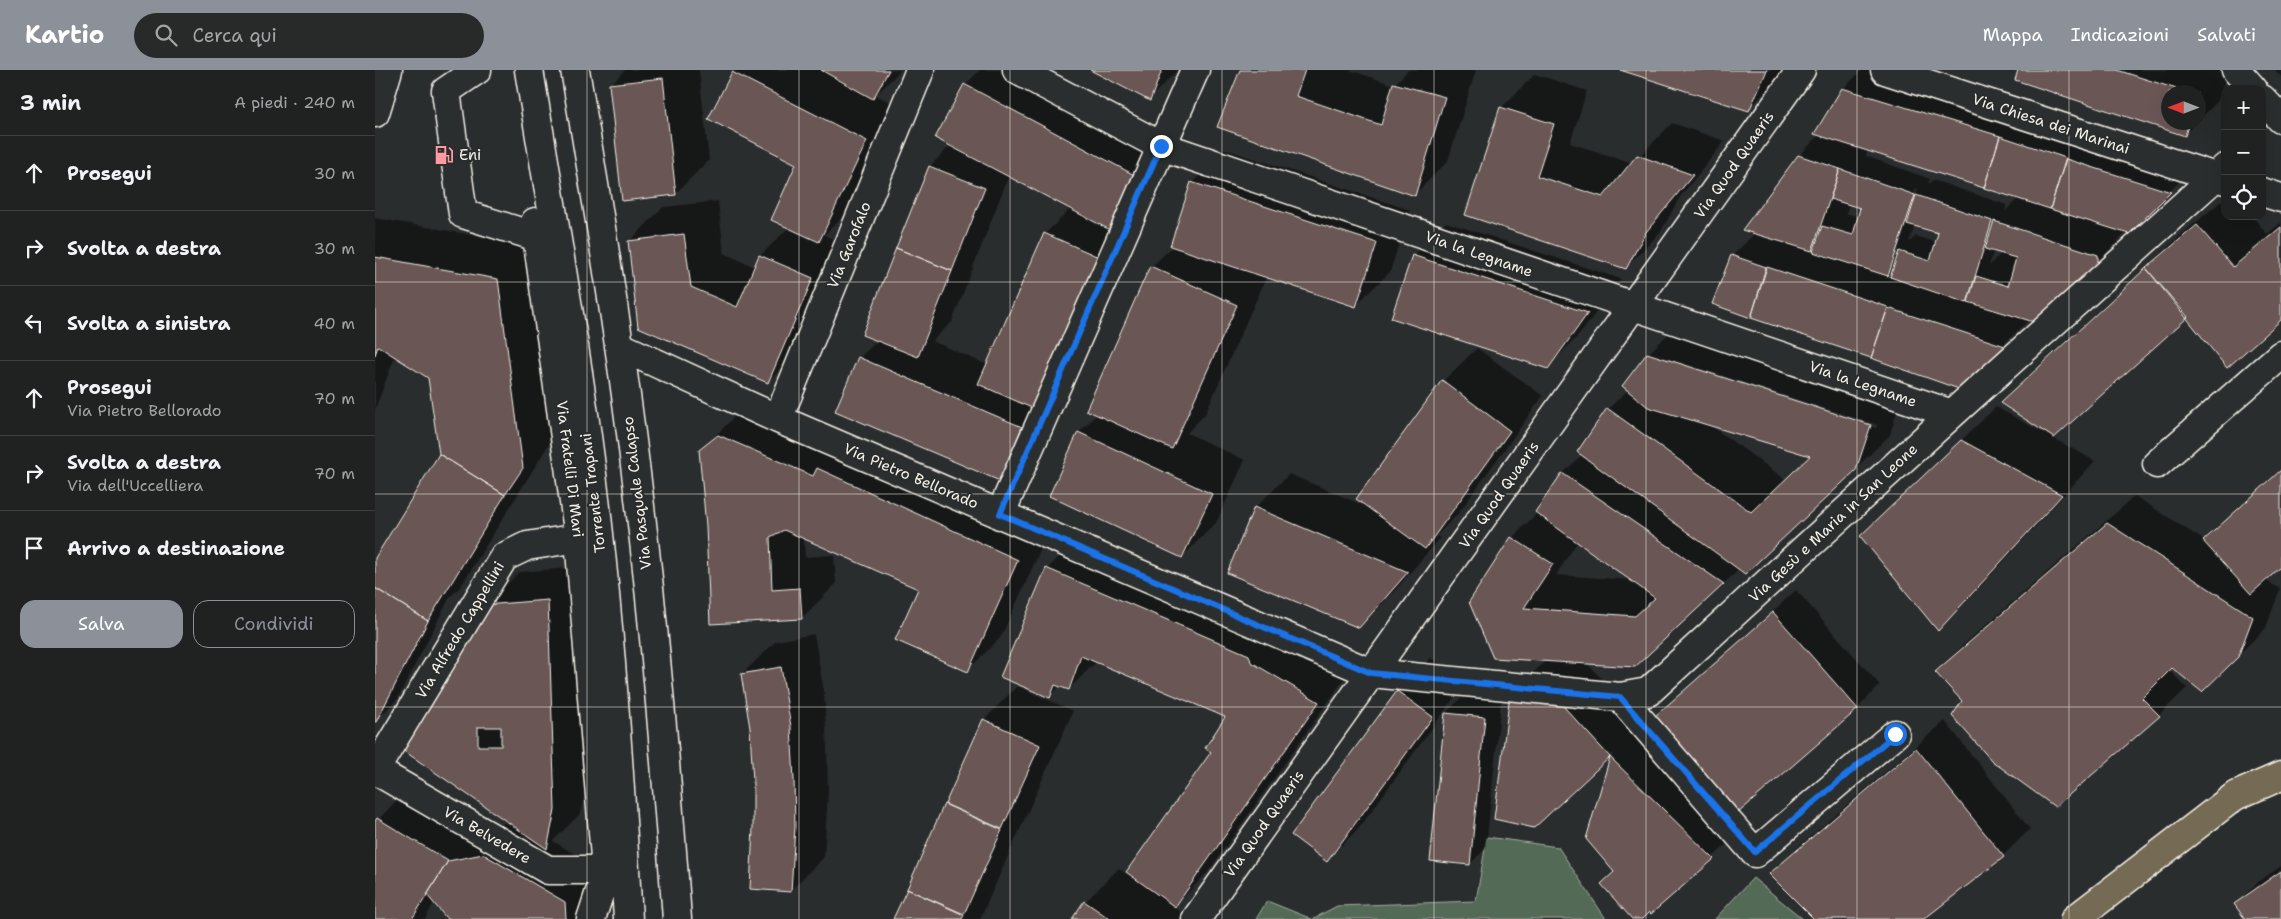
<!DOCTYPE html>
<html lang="it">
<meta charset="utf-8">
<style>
body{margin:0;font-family:"Shantell Sans",sans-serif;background:#282a2a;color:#f1f3f6}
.controls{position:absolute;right:15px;top:15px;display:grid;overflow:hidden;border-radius:10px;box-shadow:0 5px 20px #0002}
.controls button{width:45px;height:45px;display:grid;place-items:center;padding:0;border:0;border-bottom:1px solid #3d3f40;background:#202222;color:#f1f3f6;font:25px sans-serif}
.compass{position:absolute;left:1786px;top:15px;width:45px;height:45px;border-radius:50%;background:#202222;box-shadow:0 5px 20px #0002;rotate:270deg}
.stop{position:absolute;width:15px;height:15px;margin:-11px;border:4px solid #1a73e8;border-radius:50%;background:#fff}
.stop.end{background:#1a73e8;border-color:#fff;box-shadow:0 1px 5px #0008}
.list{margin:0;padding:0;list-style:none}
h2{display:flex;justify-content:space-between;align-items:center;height:65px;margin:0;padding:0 20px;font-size:21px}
h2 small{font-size:16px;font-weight:400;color:#a2a4a5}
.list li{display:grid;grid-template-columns:32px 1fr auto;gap:15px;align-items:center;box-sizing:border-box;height:75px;padding:0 20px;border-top:1px solid #3d3f40}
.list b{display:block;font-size:19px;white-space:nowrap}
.list p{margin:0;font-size:16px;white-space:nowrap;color:#a2a4a5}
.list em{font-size:16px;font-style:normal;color:#a2a4a5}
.actions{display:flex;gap:10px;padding:15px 20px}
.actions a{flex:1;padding:11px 0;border:1px solid #8c9099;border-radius:15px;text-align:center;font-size:18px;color:#8c9099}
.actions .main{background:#8c9099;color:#fff}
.icon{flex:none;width:28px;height:28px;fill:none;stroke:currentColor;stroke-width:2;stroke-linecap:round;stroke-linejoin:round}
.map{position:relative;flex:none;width:1906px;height:849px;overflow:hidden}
header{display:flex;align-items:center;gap:30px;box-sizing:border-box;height:70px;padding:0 25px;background:#8c9099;color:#fff}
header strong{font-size:24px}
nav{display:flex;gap:28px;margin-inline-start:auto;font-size:18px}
.search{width:350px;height:45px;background:#282a2a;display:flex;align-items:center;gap:12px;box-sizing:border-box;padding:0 18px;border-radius:28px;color:#a2a4a5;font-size:19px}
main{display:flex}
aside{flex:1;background:#202222}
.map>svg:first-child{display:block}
</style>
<header>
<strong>Kartio</strong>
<div class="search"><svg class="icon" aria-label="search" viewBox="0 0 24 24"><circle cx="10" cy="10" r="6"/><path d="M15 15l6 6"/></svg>Cerca qui</div>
<nav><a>Mappa</a><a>Indicazioni</a><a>Salvati</a></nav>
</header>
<main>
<aside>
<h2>3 min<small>A piedi · 240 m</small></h2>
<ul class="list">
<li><svg class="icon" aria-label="ahead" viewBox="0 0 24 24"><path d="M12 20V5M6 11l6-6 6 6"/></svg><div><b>Prosegui</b></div><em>30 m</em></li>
<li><svg class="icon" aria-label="right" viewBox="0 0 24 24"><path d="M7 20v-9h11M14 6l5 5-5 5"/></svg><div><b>Svolta a destra</b></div><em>30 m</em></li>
<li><svg class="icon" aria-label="left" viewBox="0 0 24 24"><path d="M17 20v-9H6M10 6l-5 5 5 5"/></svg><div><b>Svolta a sinistra</b></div><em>40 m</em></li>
<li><svg class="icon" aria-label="ahead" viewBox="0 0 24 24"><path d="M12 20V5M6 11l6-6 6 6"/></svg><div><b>Prosegui</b><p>Via Pietro Bellorado</p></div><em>70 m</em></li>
<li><svg class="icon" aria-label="right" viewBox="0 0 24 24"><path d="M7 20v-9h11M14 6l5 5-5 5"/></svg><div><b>Svolta a destra</b><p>Via dell'Uccelliera</p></div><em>70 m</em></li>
<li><svg class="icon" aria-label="arrive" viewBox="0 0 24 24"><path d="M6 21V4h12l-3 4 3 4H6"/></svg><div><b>Arrivo a destinazione</b></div></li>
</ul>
<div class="actions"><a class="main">Salva</a><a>Condividi</a></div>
</aside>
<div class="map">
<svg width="1906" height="849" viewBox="0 0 1906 849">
<rect width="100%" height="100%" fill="#2a2d2e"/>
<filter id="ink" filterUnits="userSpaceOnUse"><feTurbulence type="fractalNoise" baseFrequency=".02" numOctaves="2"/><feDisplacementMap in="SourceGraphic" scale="10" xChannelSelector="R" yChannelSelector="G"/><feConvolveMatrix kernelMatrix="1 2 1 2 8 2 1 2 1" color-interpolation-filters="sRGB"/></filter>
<g filter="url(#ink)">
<path fill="#536a57" stroke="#a4aea0" d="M 1112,767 L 1183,777 L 1231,849 L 938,849 L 962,836 L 1101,831 Z
M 1378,808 L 1428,849 L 1340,849 Z
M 892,831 L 937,849 L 881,849 Z"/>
<path fill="#0007" fill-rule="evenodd" d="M 250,0 L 324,0 L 334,90 L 300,124 L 235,15 Z
M 361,0 L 526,0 L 501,25 L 525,37 L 478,137 L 449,165 L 470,174 L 427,278 L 393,312 L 255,171 L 288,137 L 343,131 L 349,183 L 380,197 L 385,186 L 414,157 L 423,94 L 358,3 Z
M 605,0 L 658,0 L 798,74 L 658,376 L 624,410 L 484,288 L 503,270 L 555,96 L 576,75 L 590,15 ZM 634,105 L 696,138 L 670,164 L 613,295 L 557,271 L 577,252 Z
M 718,0 L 803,0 L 774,29 Z
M 866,0 L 975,0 L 1019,15 L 1033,0 L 1101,0 L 1073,91 L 1040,124 Z
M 1249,0 L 1409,0 L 1407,6 L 1373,39 Z
M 1487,0 L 1503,0 L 1811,105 L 1754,163 L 1752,162 L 1722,192 L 1654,250 L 1584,317 L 1339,233 L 1357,186 L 1380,163 L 1424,86 L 1445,64 L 1468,19 ZM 1493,80 L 1644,128 L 1630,141 L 1632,135 L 1558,110 L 1553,114 L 1555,109 L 1491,86 ZM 1541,118 L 1543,119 L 1521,187 L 1518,187 ZM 1475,133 L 1487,137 L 1484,147 L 1471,143 ZM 1540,155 L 1564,162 L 1561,172 L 1541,166 L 1534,172 ZM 1619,180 L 1627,182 L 1614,196 Z
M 1645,0 L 1853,0 L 1843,31 L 1824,50 L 1824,22 L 1794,22 L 1794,52 L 1821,52 L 1810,64 Z
M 1900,0 L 1906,0 L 1906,7 Z
M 1160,4 L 1212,21 L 1195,73 L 1258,93 L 1297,53 L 1350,71 L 1305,127 L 1285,163 L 1251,197 L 1091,144 L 1126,38 Z
M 850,79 L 1035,140 L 1015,202 L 981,235 L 892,206 L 830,344 L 812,363 L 870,390 L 841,453 L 807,487 L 675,426 L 704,362 L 722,344 L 776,197 L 798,176 L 817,113 Z
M 1850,128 L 1850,146 L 1877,146 L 1892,164 L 1906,153 L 1906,248 L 1813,245 L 1627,332 L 1660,299 L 1807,164 Z
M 0,148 L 156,175 L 181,363 L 86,516 L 75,527 L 23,628 L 1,651 L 0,490 L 65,385 L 54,308 L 20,286 L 0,340 Z
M 1071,152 L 1246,209 L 1206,263 L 1173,297 L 1038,186 Z
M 1307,250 L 1528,321 L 1515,365 L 1480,399 L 1348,514 L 1212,593 L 1268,653 L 1257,664 L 1361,766 L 1276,843 L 1274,841 L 1265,849 L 1258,849 L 1240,802 L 1212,769 L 1238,683 L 1159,757 L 1136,625 L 1171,590 L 1119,587 L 1137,468 L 1163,442 L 1188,403 L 1207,385 L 1233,339 L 1253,320 L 1273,284 ZM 1285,286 L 1502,355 L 1501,358 L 1289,290 ZM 1335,355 L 1436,385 L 1410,409 ZM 1203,471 L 1257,510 L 1181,505 Z
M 1102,278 L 1168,326 L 1083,444 L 1061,466 L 1065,468 L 1018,523 L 984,557 L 880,438 L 914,404 L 993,437 L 1068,311 Z
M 377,332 L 470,371 L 476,365 L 676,457 L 626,567 L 592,601 L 544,519 L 429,467 L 430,487 L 459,485 L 461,514 L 427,548 L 336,553 L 332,456 L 326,380 L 360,346 Z
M 1621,337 L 1720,391 L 1597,526 L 1563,559 L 1486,466 Z
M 1906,400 L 1906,495 L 1890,510 L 1905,519 L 1891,558 L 1862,586 L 1797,597 L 1794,600 L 1812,618 L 1784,645 L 1589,631 L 1562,602 L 1589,574 L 1760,426 L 1830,471 Z
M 706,465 L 977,598 L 833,802 L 799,837 L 809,844 L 806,849 L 698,849 L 710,832 L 744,798 L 751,804 L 838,682 L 852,647 L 722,591 L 694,619 L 686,615 L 675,626 L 672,499 Z
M 206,497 L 214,706 L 205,744 L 178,771 L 223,798 L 225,849 L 73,849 L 59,833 L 50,849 L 0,849 L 0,753 L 36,715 L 107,758 L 135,752 L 28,678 L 110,536 L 144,502 Z
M 1421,520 L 1505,615 L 1483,638 L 1355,748 L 1281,648 Z
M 439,564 L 449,622 L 452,676 L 453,722 L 449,787 L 415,821 L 380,758 L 376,658 L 367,604 L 401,571 Z
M 1056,588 L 1090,613 L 985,757 L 952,790 L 918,765 L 1023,621 Z
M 642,616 L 698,641 L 605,849 L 519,849 L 609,650 Z
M 1087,627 L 1126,631 L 1111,778 L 1095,794 L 1071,643 Z
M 1570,651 L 1655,759 L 1628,786 L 1547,849 L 1441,849 L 1396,804 L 1423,777 Z
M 1906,796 L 1906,849 L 1871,849 L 1861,834 L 1883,812 Z"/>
<path fill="#695654" stroke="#f4f1e8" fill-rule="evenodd" d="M 446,0 L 514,0 L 498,29 Z
M 715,0 L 787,0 L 775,31 Z
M 865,0 L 930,0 L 921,26 L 1006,55 L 1018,13 L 1070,27 L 1040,126 L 842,57 Z
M 1245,0 L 1392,0 L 1374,41 Z
M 1643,0 L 1742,0 L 1811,22 L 1794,22 L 1794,52 L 1814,52 L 1810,66 L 1640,10 Z
M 357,2 L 492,71 L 444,172 L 396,150 L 421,94 L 333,49 Z
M 288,8 L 301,125 L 247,131 L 234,14 Z
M 589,14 L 765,108 L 737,161 L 560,68 Z
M 1467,18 L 1625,66 L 1609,118 L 1439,64 Z
M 1125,37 L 1179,54 L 1162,106 L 1228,127 L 1262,85 L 1318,105 L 1271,162 L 1251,199 L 1090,145 Z
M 1625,66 L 1691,88 L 1675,139 L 1609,118 Z
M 1423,85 L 1465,99 L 1437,181 L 1367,160 Z
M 1691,89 L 1796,122 L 1754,164 L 1675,139 Z
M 554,96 L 610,118 L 577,201 L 521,178 Z
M 1465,99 L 1540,125 L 1513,206 L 1438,182 L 1447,156 L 1478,165 L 1485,138 L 1455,129 Z
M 816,112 L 1002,173 L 981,237 L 795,176 Z
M 1541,125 L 1617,151 L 1592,233 L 1515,207 L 1524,181 L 1555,191 L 1563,163 L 1532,154 Z
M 1619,151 L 1723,185 L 1723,193 L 1659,252 L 1593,232 L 1601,206 L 1633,216 L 1641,188 L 1610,179 Z
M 1822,155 L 1858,197 L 1906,157 L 1906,250 L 1852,298 L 1771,198 Z
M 669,163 L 726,188 L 659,339 L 603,314 Z
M 309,164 L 316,217 L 362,237 L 384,185 L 438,208 L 393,313 L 263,257 L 253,171 Z
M 521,178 L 577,201 L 543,287 L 487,265 Z
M 1037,185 L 1213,243 L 1173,299 L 1016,248 Z
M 1356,185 L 1391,197 L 1376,248 L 1337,234 Z
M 0,187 L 123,209 L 148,398 L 130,425 L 64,384 L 53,308 L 3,276 L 0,285 Z
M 775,196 L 862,235 L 797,379 L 711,340 Z
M 1392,197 L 1513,237 L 1496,288 L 1376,248 Z
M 1771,198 L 1813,247 L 1679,368 L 1625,333 Z
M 1513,238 L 1630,276 L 1584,319 L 1496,288 Z
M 1272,283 L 1496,355 L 1481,400 L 1370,504 L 1202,382 L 1232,338 L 1376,442 L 1435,386 L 1273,337 L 1247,316 Z
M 483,287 L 647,357 L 625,411 L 460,341 Z
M 1067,310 L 1135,361 L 1050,479 L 981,429 Z
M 703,362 L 837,424 L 807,488 L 674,426 Z
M 343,365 L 438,406 L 442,398 L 643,490 L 593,602 L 520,570 L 543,519 L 409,460 L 395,467 L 397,520 L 425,518 L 427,549 L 335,554 L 331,456 L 324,380 Z
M 1586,370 L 1687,425 L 1563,561 L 1485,466 Z
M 64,384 L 130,425 L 53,551 L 0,518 L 0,488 Z
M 1906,400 L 1906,497 L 1876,524 L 1828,471 Z
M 1187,403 L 1349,514 L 1260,597 L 1118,588 L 1094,532 L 1136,467 L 1178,494 L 1149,538 L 1260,546 L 1280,528 L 1160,442 Z
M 879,437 L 1033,502 L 984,558 L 852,503 Z
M 1732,453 L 1878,547 L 1863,587 L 1827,622 L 1797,598 L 1767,628 L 1785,646 L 1680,737 L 1617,691 L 1577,646 L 1587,631 L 1560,602 Z
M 671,498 L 874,585 L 876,592 L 944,632 L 800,837 L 751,802 L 836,682 L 830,678 L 850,647 L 706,586 L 694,620 L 680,615 L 675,628 L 625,607 Z
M 0,518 L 53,551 L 1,652 L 0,652 Z
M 173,530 L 180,740 L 172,779 L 26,679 L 109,535 ZM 103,657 L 126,657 L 126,676 L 103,676 Z
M 1398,542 L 1483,639 L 1355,750 L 1279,647 Z
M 406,597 L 416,657 L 419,710 L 420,756 L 416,822 L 375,819 L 378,758 L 378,712 L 375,658 L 366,604 Z
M 1022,621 L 1058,647 L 952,792 L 916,765 Z
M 1135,624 L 1178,625 L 1235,687 L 1159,758 L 1119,749 Z
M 1070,643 L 1110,647 L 1095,795 L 1055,791 Z
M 608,649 L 665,675 L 627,759 L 570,734 Z
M 1541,678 L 1629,787 L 1549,849 L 1439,849 L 1394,804 Z
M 1235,687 L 1339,789 L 1276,844 L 1274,842 L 1267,849 L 1257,849 L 1226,814 L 1239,802 L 1211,769 Z
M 569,734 L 627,760 L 589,844 L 532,819 Z
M 2,748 L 73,791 L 37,849 L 0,849 L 0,751 Z
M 108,784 L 190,832 L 191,849 L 72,849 L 52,825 L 73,791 Z
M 1906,801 L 1906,849 L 1870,849 L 1859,834 Z
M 532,819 L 589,845 L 587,849 L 518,849 Z
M 709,831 L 735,849 L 697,849 Z"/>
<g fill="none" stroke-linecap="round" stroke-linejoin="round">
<g stroke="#f4f1e8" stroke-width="31">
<path id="minor" d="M 102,0 L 71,21 L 88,144 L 162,167
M 154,0 C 178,148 205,297 222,446 C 237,580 245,715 253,849
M 200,0 C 222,131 244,263 260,395 C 279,546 291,698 302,849
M 642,0 L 786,76 L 1577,344
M 1510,0 L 1850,110
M 1861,0 L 1878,19
M 1887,29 L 1906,49
M 0,43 L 13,0
M 1887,122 L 1906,128
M 160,152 L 204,468 L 230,787
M 244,276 L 403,349 L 996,603 L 1245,627 L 1273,622 L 1577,344 L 1850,98
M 403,349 L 545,0
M 1782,394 L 1906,285
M 625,445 L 820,0
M 1245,627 L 1380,783 L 1520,664
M 0,700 L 129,487 L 152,476 L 204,468
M 0,700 L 173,800 L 232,800
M 216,849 L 232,800
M 821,849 L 1426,0"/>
</g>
<g stroke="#f4f1e8" stroke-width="31">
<path id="major" d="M 1700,849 L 1860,726 L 1906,706"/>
</g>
<use href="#minor" stroke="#2a2d2e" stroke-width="28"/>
<use href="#major" stroke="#746b52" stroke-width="28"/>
</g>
</g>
<g fill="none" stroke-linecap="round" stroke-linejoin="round" filter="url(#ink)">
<path stroke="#1a73e8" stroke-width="6" d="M 786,76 L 625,444 L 996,603 L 1245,627 L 1380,782 L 1520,664"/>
</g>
<path fill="none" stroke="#f4f1e8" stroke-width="1" stroke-opacity="0.55" d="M 212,0 L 212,849M 424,0 L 424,849M 635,0 L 635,849M 847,0 L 847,849M 1059,0 L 1059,849M 1271,0 L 1271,849M 1482,0 L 1482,849M 1694,0 L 1694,849M 0,212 L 1906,212M 0,424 L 1906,424M 0,637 L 1906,637"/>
<defs>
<g id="fuel-bare" transform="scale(1.5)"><path d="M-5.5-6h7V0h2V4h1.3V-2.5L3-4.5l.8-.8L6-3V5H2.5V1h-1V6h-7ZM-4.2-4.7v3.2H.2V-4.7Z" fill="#ff9aa2" stroke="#2a2d2e" stroke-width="2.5" paint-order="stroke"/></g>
</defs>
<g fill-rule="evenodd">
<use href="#fuel-bare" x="69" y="85"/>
</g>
<g text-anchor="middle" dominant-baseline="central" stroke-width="4.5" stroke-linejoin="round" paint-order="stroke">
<g font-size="15" fill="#f4f1e8" stroke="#2a2d2e">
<text transform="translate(1676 54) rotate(18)">Via Chiesa dei Marinai</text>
<text transform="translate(1359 95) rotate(-55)">Via Quod Quaeris</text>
<text transform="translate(474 175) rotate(-68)">Via Garofalo</text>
<text transform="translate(1104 184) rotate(19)">Via la Legname</text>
<text transform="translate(1488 314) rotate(19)">Via la Legname</text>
<text transform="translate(195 399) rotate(83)">Via Fratelli Di Mari</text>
<text transform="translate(536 406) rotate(23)">Via Pietro Bellorado</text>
<text transform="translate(218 423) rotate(-97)">Torrente Trapani</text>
<text transform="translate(262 423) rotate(-97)">Via Pasquale Calapso</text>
<text transform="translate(1124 425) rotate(-55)">Via Quod Quaeris</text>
<text transform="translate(1458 453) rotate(-43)">Via Gesù e Maria in San Leone</text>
<text transform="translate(85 560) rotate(-59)">Via Alfredo Cappellini</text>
<text transform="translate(889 754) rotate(-55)">Via Quod Quaeris</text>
<text transform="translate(112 765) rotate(30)">Via Belvedere</text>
</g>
<g font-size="15" fill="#f4f1e8" stroke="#2a2d2e" text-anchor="start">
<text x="84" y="85">Eni</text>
</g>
</g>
</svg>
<div class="controls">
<button>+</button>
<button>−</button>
<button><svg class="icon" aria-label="locate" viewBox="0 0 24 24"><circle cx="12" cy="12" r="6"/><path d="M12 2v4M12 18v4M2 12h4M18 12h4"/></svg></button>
</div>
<svg class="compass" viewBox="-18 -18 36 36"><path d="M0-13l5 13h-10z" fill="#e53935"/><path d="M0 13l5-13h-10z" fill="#a2a4a5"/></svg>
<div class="stop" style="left:1520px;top:664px"></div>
<div class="stop end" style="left:786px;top:76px"></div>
</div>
</main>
